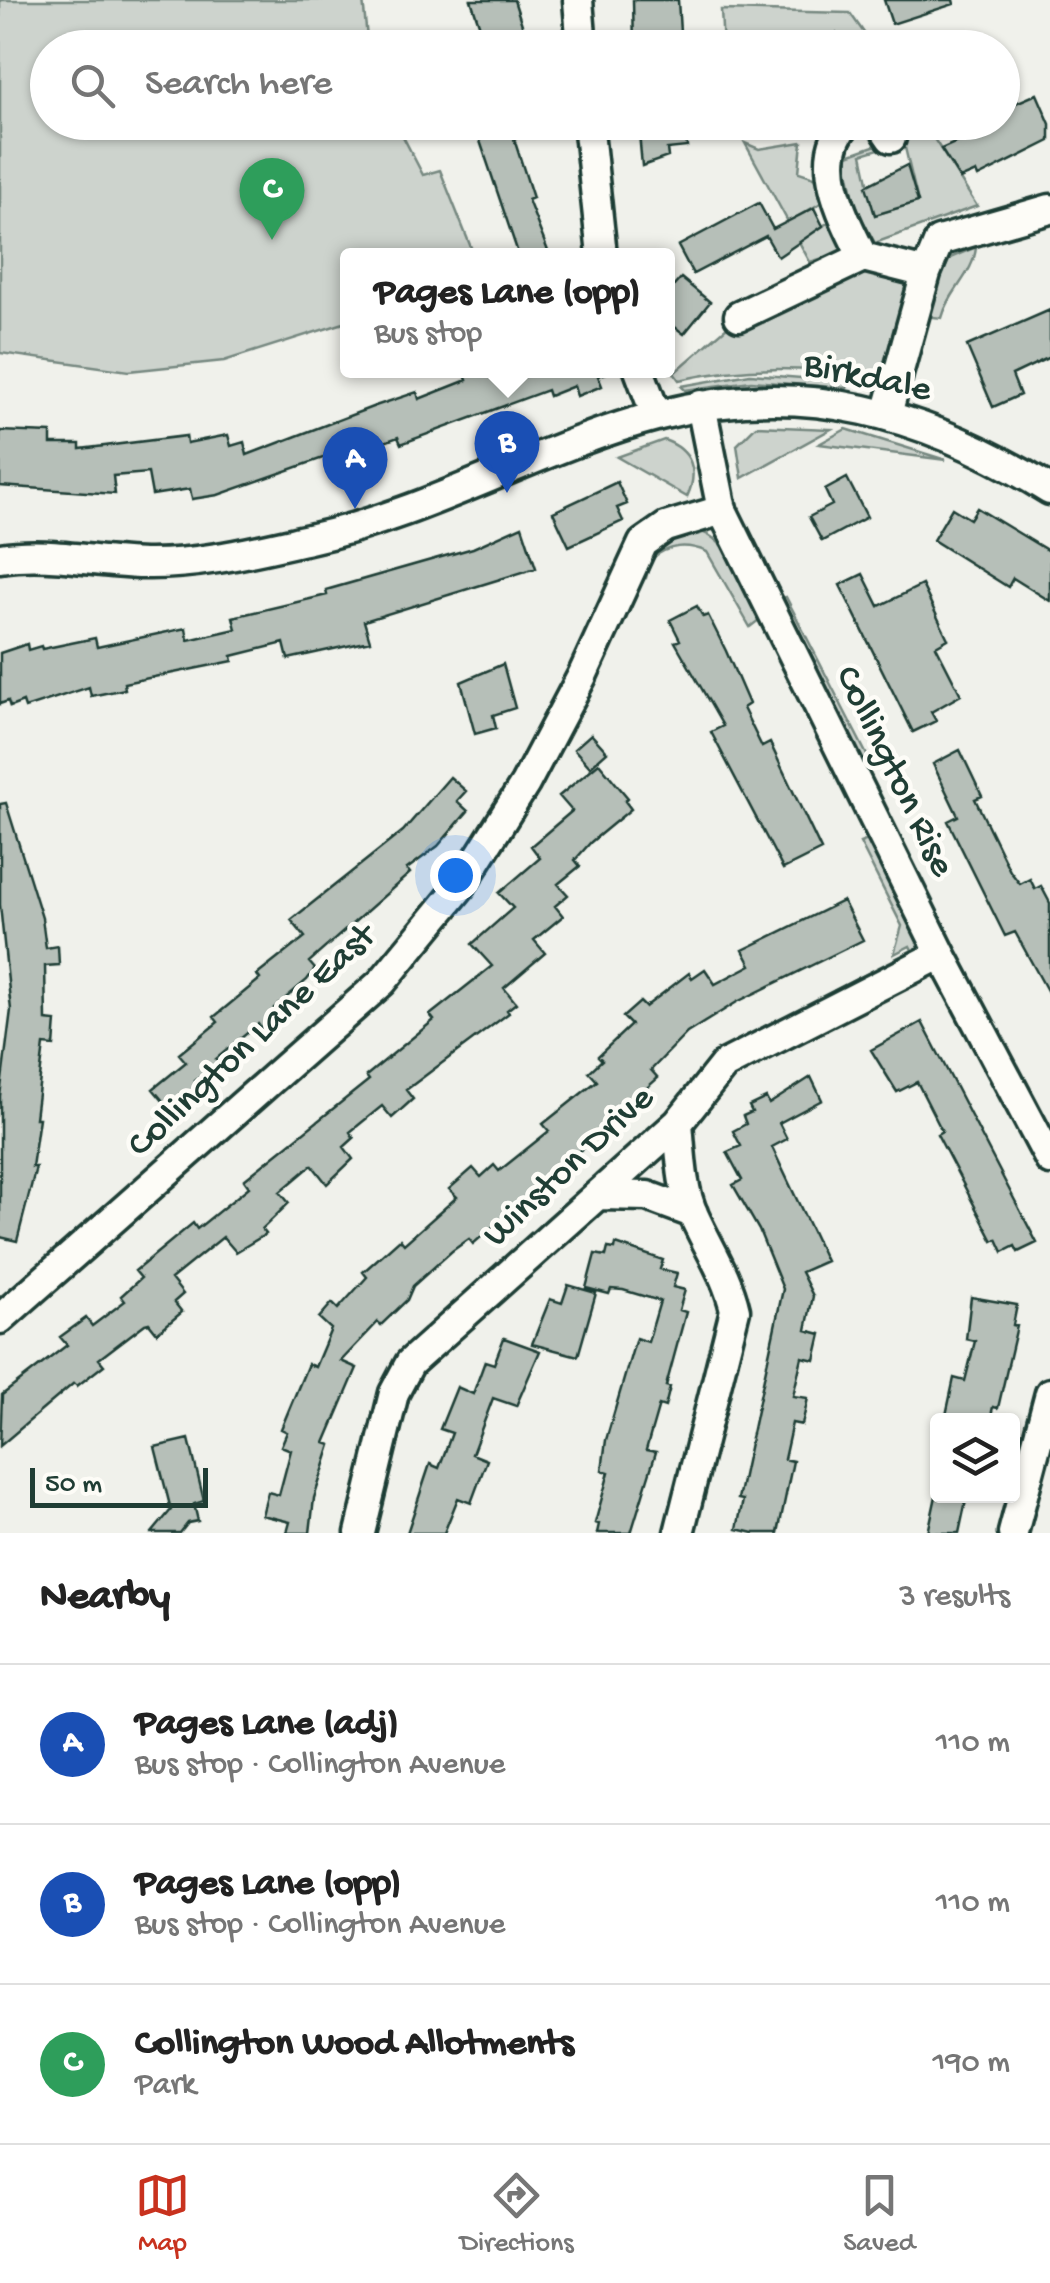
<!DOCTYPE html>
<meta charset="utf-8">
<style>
body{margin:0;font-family:"Gochi Hand",sans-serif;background:#f6f6f6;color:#222}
.controls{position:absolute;right:30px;bottom:30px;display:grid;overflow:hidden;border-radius:10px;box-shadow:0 2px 8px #0004}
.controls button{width:90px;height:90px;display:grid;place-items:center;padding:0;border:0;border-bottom:2px solid #e0e0e0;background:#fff;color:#222;font:50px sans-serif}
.scale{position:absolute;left:30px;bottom:25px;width:178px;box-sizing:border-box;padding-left:10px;border:5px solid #1f3d34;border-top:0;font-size:28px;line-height:35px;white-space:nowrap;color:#1f3d34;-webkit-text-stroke:8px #fdfcf7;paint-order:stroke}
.you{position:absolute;left:455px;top:875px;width:35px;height:35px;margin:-25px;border:8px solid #fff;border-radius:50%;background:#1a73e8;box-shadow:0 0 0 15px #1a73e833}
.badge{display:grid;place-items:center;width:65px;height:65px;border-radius:50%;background:#c8321e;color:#fff;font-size:32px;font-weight:700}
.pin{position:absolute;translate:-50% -82px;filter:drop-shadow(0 2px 5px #0008)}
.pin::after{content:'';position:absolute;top:52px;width:35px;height:30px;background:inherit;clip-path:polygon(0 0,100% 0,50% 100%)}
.popup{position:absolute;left:340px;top:248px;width:335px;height:130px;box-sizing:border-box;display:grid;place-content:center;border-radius:10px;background:#fff;filter:drop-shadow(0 2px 8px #0005);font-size:32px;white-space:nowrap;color:#767676}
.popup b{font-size:38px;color:#222}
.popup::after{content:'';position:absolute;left:50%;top:100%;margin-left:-20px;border:20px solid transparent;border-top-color:#fff}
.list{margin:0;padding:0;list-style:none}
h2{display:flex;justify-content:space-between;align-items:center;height:130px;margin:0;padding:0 40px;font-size:42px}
h2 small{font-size:32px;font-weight:400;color:#767676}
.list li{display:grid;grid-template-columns:65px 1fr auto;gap:30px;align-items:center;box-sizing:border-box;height:160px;padding:0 40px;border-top:2px solid #e0e0e0}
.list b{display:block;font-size:38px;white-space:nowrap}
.list p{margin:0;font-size:32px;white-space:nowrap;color:#767676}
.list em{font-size:32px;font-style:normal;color:#767676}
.icon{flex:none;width:55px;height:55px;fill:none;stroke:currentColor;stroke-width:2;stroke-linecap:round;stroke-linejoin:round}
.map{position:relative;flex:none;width:1050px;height:1533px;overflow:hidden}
.search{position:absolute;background:#fff;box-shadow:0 2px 8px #0004;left:30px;right:30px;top:30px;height:110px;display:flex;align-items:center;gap:25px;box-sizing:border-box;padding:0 35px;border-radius:55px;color:#767676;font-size:38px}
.sheet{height:610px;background:#fff}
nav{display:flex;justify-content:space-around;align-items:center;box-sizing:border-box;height:140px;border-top:2px solid #e0e0e0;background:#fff;font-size:28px;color:#767676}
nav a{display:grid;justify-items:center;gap:5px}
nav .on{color:#c8321e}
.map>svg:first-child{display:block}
</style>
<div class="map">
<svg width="1050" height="1533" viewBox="0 0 1050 1533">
<rect width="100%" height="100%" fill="#f0f1eb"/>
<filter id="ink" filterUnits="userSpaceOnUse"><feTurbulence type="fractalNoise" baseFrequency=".01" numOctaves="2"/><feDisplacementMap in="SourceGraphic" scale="20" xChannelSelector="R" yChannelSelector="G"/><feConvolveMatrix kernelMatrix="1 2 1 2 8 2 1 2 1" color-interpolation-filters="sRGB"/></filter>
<g filter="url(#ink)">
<path fill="#cdd3cd" stroke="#768880" stroke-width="2.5" d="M 0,0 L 363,0 L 368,47 L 48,48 L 48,122 L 396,123 L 423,175 L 440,170 L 474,255 L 347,255 L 347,322 L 224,361 L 129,371 L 0,353 Z
M 721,10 L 850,13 L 874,47 L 844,47 L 836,33 L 806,47 L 723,47 Z
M 924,123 L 977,206 L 875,243 L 856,208 L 845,156 L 885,142 L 889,146 L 862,154 L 875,215 L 918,202 L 902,135 Z
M 802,142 L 799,172 L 823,180 L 826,200 L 795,218 L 804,236 L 835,219 L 847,251 L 810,262 L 745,143 L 759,149 Z
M 976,247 C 974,274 949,291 942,318 L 923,316 L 950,258 Z
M 865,270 L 893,273 L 910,286 L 882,368 L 871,377 C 806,367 744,365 679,380 L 674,373 L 728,326 L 741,326 Z
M 750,374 L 852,382 L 847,388 L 751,381 L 685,390 L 681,386 Z
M 756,426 L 831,429 L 742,478 L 737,445 Z
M 846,429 L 946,460 L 819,444 Z
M 664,440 C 692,450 699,471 687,497 L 617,457 Z
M 694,530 C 732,536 744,588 759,620 L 750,627 L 707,552 C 686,543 669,545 651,559 L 646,578 L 642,577 L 647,550 L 669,536 Z
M 786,597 L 870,761 L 862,764 L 778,599 Z
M 870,839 L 921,938 L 913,957 L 838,993 L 835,990 L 912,950 L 910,946 L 894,954 L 902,926 L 860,843 Z"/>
<path fill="#b6bfb8" stroke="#1f3d34" stroke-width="2.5" d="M 471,0 L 514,0 L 526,37 L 496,48 L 475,48 L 469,30 L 480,27 Z
M 633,0 L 678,0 L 681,48 L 634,48 Z
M 884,0 L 953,0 L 954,4 L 892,24 Z
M 1037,94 L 1050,124 L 1050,141 L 978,177 L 976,172 L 960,179 L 941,149 L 1002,122 L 1002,109 Z
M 489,122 L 551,122 L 514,139 L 533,198 L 528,200 L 548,251 L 519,256 L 477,132 L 491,127 Z
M 638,122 L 685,122 L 687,147 L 667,149 L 668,157 L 642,166 Z
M 907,165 L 918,202 L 875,215 L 866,186 Z
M 759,203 L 773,229 L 814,208 L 823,226 L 778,257 L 766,236 L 693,274 L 678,246 Z
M 681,278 L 710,302 L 684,334 L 667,321 L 667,294 Z
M 1050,310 L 1050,357 L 1012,375 L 1020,395 L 993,407 L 967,346 Z
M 463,370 L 609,372 L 598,376 L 602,386 L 577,396 L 574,386 L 549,396 L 547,390 L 401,444 L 398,437 L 357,452 L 360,460 L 342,467 L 337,453 L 218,495 L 192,499 L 190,489 L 152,495 L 148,473 L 113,476 L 115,494 L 0,486 L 0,431 L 51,433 L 51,444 L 80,444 L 80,449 L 186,436 L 187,443 L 228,435 L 231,446 L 244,442 L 247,455 L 375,406 L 417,392 L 419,399 L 467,380 Z
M 847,478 L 867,517 L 822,541 L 809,517 L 832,505 L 825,490 Z
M 617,482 L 627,504 L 617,508 L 623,521 L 569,546 L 553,512 Z
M 952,508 L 970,519 L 977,508 L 1050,552 L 1050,601 L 1013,578 L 1008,587 L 933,540 Z
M 522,526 L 536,568 L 364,621 L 370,641 L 288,659 L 284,643 L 232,656 L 233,661 L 124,683 L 125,689 L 91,696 L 89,687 L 25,708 L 23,702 L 10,707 L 8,701 L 0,704 L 0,653 L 27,644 L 28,650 L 41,646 L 42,649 L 95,638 L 97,647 L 186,628 L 188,640 L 236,629 L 233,617 L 327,595 L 326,590 L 473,548 Z
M 863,574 L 879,606 L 922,585 L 948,639 L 936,646 L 961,695 L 931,712 L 936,721 L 913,732 L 840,585 Z
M 697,606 L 703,617 L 708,615 L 726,651 L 749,704 L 743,708 L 762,747 L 770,743 L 821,850 L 783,869 L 711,732 L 723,726 L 675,642 L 680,640 L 670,620 Z
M 503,664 L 515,708 L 493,715 L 496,728 L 475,734 L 461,682 Z
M 591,734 L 607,752 L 590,767 L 574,749 Z
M 960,750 L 982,796 L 975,799 L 1010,871 L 1020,884 L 1030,879 L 1035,889 L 1041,886 L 1050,903 L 1050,996 L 1015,932 L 1005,936 L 948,821 L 958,816 L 933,764 Z
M 599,763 L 628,798 L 625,801 L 631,809 L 591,842 L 575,860 L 580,866 L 558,884 L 568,895 L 555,906 L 563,916 L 534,940 L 545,953 L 504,988 L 516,1003 L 507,1010 L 509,1013 L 406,1090 L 413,1099 L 392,1118 L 382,1106 L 350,1132 L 354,1138 L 344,1147 L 353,1159 L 327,1184 L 312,1165 L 280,1192 L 289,1203 L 262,1229 L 266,1234 L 236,1252 L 223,1237 L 171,1279 L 183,1294 L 174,1302 L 182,1312 L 157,1333 L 149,1323 L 145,1324 L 99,1359 L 104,1365 L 77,1386 L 74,1383 L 0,1446 L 2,1395 L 67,1345 L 60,1337 L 86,1318 L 92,1326 L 125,1301 L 121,1296 L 141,1278 L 135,1271 L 193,1223 L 197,1229 L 249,1187 L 244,1180 L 369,1080 L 366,1076 L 434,1020 L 430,1015 L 492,966 L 472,944 L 513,908 L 499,893 L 540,858 L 531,846 L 572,811 L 559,796 Z
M 450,777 L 466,791 L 457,801 L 468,811 L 438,846 L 407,869 L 410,873 L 309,962 L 315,969 L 307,980 L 274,1008 L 281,1015 L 263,1031 L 258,1024 L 216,1059 L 219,1062 L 195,1081 L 202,1091 L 174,1114 L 153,1089 L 186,1062 L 179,1054 L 218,1022 L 214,1017 L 260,979 L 257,975 L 305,937 L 291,920 L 403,831 Z
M 6,803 L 42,918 L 46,948 L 58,946 L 59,965 L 45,966 L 46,1020 L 56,1021 L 54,1046 L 44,1045 L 35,1118 L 39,1118 L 32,1167 L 36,1167 L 17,1241 L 0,1237 L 0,1096 L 11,1010 L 0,905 L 0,804 Z
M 843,901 L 863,940 L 737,1002 L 687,1033 L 651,1070 L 658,1078 L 615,1116 L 618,1118 L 473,1244 L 469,1239 L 452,1251 L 413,1286 L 407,1300 L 381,1325 L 378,1322 L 341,1361 L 357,1368 L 325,1443 L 331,1445 L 314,1498 L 310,1533 L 287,1533 L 290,1522 L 262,1515 L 268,1492 L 279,1495 L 291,1450 L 281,1446 L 287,1432 L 281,1429 L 308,1364 L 315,1367 L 331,1329 L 319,1318 L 332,1303 L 338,1309 L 367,1277 L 363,1272 L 400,1239 L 404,1244 L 457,1197 L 449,1189 L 473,1168 L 481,1177 L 494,1165 L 499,1171 L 549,1131 L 543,1124 L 597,1081 L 589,1072 L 602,1060 L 598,1056 L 631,1025 L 623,1017 L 640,1002 L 645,1007 L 689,973 L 692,978 L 705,969 L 715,984 L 751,965 L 743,950 Z
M 922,1022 L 1037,1243 L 1018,1252 L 1015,1246 L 1003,1252 L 997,1239 L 993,1241 L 937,1134 L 942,1131 L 917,1082 L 897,1092 L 871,1050 Z
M 811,1077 L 822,1100 L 779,1123 L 787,1139 L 772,1147 L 826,1261 L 801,1272 L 813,1296 L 806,1330 L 821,1334 L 815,1360 L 802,1357 L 793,1396 L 808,1398 L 802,1425 L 792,1423 L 784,1459 L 793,1461 L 778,1533 L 754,1533 L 737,1529 L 743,1500 L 738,1499 L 783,1289 L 759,1230 L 733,1185 L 742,1180 L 727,1152 L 741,1146 L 733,1131 L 746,1124 L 743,1116 L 752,1112 L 749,1106 L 766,1098 L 769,1104 Z
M 616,1244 L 663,1260 L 660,1269 L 677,1273 L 673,1287 L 685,1290 L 679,1310 L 686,1312 L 666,1386 L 670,1387 L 665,1407 L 659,1405 L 646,1450 L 656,1452 L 631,1533 L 597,1533 L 599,1524 L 595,1523 L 609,1472 L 602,1470 L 606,1440 L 636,1338 L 648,1342 L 660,1301 L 623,1290 L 611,1289 L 609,1294 L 586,1288 L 595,1254 L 606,1256 L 608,1248 L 615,1249 Z
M 568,1285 L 596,1293 L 578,1356 L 532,1344 L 550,1299 L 562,1303 Z
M 971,1297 L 1017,1305 L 1013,1325 L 1017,1326 L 998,1408 L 993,1407 L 990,1420 L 945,1420 L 954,1378 L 965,1381 L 975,1341 L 966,1339 Z
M 504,1338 L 540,1351 L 516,1406 L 493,1398 L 472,1454 L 487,1460 L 471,1503 L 458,1498 L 444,1533 L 407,1533 L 430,1464 L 439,1468 L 452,1433 L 440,1429 L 457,1387 L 473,1394 L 485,1361 L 494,1364 Z
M 189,1439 L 204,1501 L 194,1504 L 198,1521 L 188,1523 L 180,1533 L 152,1533 L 171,1510 L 155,1447 Z
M 936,1496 L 967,1496 L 959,1533 L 928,1533 Z"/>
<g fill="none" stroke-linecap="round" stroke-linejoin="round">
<g stroke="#1f3d34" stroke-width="35">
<path id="minor" d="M 578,0 L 582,48
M 588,122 L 602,255
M 848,122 C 810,157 845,221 863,257
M 880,122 L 891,138
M 739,316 L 863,257 L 926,273
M 639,370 L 656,415
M 701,405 L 722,510 L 941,954 L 1050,1160
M 887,414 L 926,273 L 939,241 L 1050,209
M 0,558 C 48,550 96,563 144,564 C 200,565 255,551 309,539 C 431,513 540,446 660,415 C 803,377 927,414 1050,490
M 678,1123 C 681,1154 681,1188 694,1216 C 709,1249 727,1275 735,1310 L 679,1533
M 601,1195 L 647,1196 L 693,1213
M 0,1319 L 382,982 L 460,887 L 525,784 L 582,676 L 643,543 L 666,527 L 722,510
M 360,1533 L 394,1393 L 410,1363 L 678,1123 L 724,1065 L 941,954
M 1013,1533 L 1050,1393"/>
</g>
<use href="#minor" stroke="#fdfcf7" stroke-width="28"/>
</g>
</g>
<g text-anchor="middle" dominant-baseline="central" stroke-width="9" stroke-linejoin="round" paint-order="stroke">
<g font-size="38" fill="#1f3d34" stroke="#fdfcf7">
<text transform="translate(867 379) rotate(12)">Birkdale</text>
<text transform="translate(893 772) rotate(64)">Collington Rise</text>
<text transform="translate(253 1042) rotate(-43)">Collington Lane East</text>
<text transform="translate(570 1168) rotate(-43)">Winston Drive</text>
</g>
</g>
</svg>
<div class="controls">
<button><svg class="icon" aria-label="layers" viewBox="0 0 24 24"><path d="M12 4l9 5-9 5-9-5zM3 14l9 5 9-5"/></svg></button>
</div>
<div class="scale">50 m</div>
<div class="you"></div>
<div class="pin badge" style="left:355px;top:509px;background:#1a4fb4">A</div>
<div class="pin badge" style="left:507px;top:493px;background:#1a4fb4">B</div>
<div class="popup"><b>Pages Lane (opp)</b>Bus stop</div>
<div class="pin badge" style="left:272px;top:240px;background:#2e9e5b">C</div>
<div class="search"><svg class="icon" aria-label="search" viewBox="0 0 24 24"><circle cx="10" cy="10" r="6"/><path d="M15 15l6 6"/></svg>Search here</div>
</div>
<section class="sheet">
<h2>Nearby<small>3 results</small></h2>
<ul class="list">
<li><span class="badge" style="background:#1a4fb4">A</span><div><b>Pages Lane (adj)</b><p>Bus stop · Collington Avenue</p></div><em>110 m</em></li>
<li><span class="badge" style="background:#1a4fb4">B</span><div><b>Pages Lane (opp)</b><p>Bus stop · Collington Avenue</p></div><em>110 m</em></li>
<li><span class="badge" style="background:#2e9e5b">C</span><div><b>Collington Wood Allotments</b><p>Park</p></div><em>190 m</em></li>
</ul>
</section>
<nav>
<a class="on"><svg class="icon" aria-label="map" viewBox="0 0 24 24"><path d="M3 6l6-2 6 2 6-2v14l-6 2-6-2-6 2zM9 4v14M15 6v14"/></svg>Map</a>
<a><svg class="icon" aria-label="directions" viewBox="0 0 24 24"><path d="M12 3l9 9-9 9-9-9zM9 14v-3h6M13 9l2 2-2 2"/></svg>Directions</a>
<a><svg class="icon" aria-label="saved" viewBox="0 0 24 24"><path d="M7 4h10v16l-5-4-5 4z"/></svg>Saved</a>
</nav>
